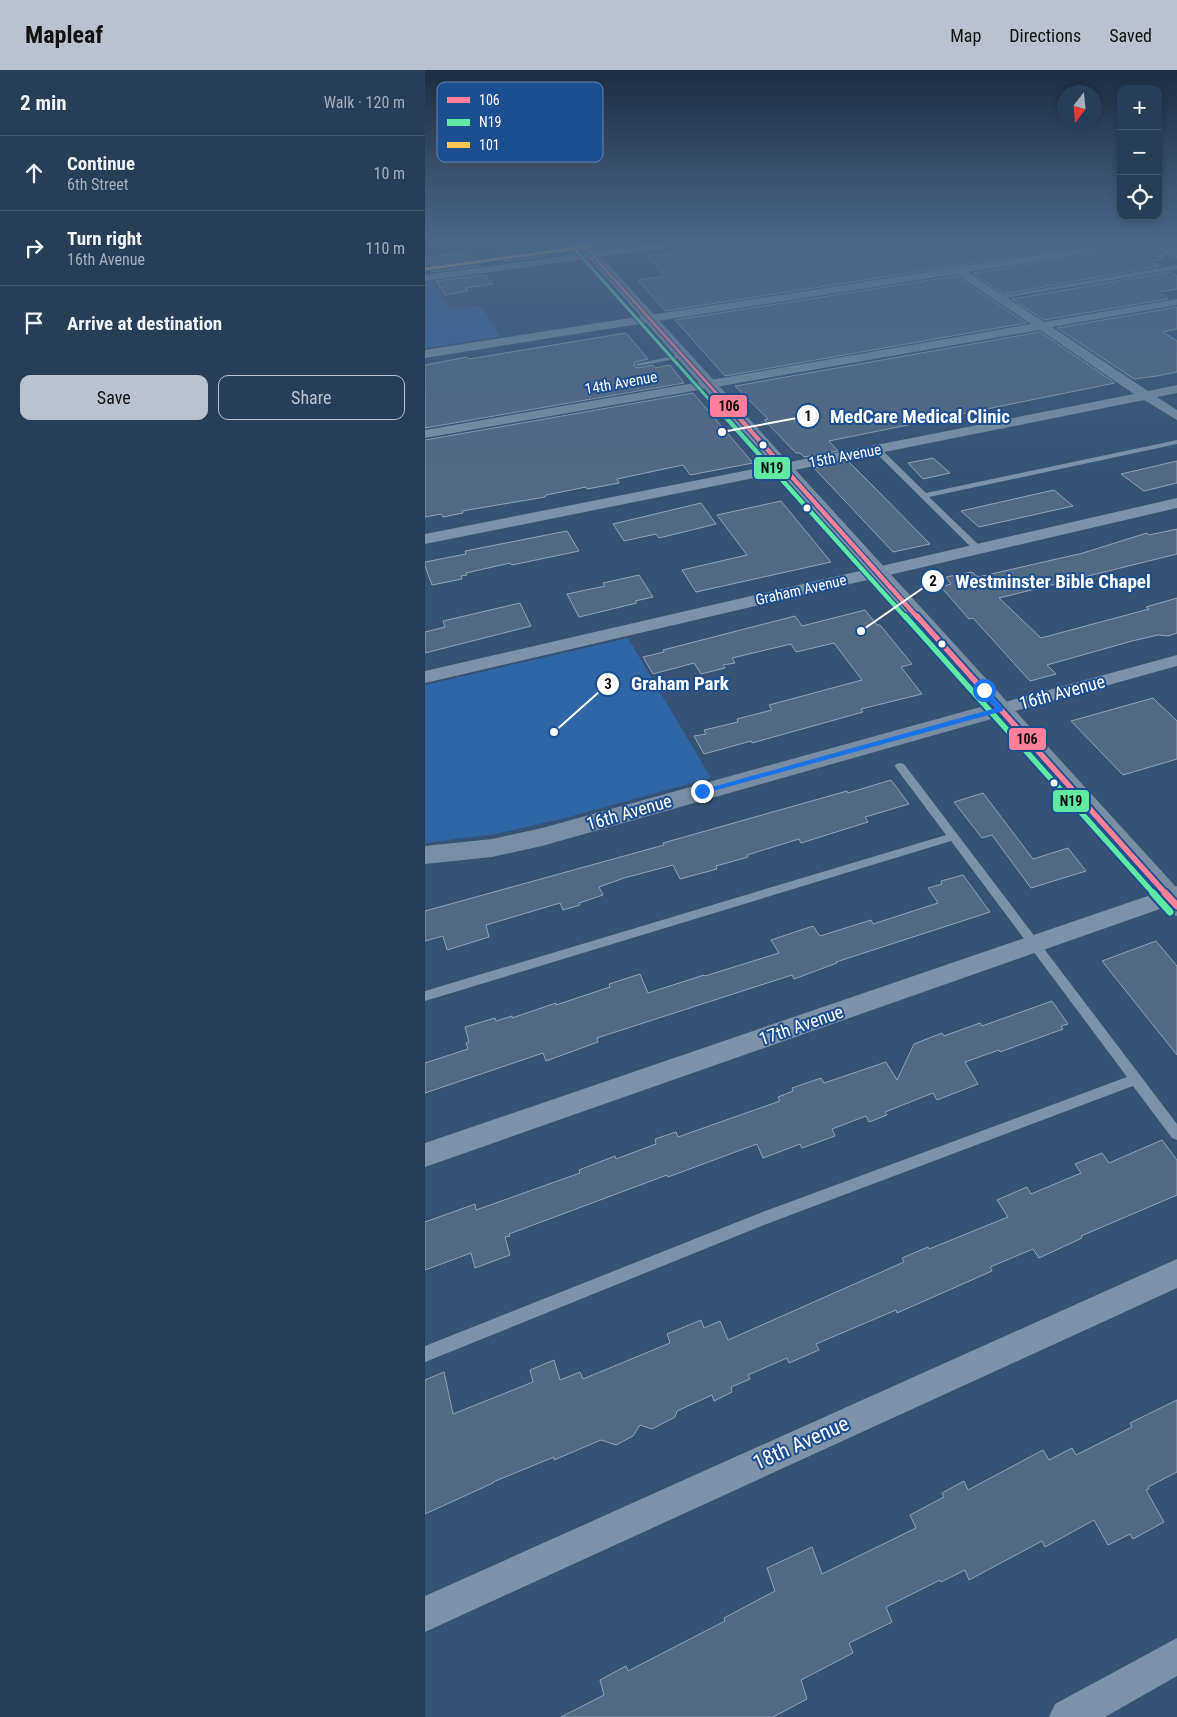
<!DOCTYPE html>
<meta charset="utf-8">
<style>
body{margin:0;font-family:"Roboto Condensed",sans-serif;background:#344961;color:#f1f3f6}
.controls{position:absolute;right:15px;top:15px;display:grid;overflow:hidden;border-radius:10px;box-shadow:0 2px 8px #0003}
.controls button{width:45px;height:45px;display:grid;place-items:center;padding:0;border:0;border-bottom:1px solid #44576d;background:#283e57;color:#f1f3f6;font:25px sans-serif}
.compass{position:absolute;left:632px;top:15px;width:45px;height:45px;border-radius:50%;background:#283e57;box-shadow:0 2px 8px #0003;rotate:196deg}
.stop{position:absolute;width:15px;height:15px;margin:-11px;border:4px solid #1a73e8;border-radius:50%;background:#fff}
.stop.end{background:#1a73e8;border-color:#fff;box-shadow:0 1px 5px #0008}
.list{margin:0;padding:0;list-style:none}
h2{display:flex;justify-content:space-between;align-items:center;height:65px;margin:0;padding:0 20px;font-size:21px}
h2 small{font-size:16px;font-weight:400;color:#a5aeba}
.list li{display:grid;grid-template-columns:32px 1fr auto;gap:15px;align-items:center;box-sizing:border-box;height:75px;padding:0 20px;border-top:1px solid #44576d}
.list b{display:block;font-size:19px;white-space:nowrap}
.list p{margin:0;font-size:16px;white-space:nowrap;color:#a5aeba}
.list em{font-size:16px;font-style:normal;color:#a5aeba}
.actions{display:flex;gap:10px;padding:15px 20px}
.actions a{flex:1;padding:11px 0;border:1px solid #b9c2ce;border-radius:10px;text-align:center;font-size:18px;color:#b9c2ce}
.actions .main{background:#b9c2ce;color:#111}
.icon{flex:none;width:28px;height:28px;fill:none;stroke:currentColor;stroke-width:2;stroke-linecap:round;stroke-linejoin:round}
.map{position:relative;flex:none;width:752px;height:1647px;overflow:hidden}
header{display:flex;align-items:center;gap:30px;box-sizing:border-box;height:70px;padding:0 25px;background:#b9c2ce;color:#111}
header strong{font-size:24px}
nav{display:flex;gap:28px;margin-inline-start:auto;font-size:18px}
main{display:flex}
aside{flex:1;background:#283e57}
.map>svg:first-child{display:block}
</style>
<header>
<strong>Mapleaf</strong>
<nav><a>Map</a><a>Directions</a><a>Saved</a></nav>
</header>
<main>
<aside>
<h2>2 min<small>Walk · 120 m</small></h2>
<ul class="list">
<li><svg class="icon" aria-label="ahead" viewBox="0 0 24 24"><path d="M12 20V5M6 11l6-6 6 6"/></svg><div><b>Continue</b><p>6th Street</p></div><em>10 m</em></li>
<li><svg class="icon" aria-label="right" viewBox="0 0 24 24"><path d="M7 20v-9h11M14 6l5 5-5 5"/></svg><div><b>Turn right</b><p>16th Avenue</p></div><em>110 m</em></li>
<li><svg class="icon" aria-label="arrive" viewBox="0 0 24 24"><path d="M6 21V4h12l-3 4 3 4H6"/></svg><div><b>Arrive at destination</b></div></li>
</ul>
<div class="actions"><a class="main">Save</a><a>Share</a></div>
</aside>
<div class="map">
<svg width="752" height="1647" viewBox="0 0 752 1647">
<rect width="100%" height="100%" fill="#365274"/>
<path fill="#2f66a5" d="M 7,210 L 26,239 L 56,236 L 76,266 L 0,278 L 0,211 Z
M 203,568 L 286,708 L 140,748 L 71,764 L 0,773 L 0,615 Z"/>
<path fill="#526984" stroke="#92a2b6" d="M 65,170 L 106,170 L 120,186 L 81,191 Z
M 349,170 L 485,170 L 486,180 L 540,172 L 548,177 L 596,170 L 698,170 L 240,241 L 213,210 L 241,206 L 222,186 Z
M 733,170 L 752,170 L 752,183 L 732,172 Z
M 724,175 L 741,185 L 734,186 L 739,189 L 724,191 L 734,196 L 579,224 L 548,203 Z
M 43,183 L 54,196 L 6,202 L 0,193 L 0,187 Z
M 745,202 L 752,206 L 752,219 L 734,222 L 743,229 L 619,250 L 587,229 Z
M 60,205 L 68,214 L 41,218 L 43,221 L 20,225 L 11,211 Z
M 531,206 L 601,253 L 300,306 L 250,250 Z
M 752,237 L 752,259 L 738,262 L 752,271 L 752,302 L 732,306 L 709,309 L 632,258 Z
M 615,262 L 690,313 L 404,371 L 413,381 L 379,387 L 375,383 L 371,383 L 339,350 L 343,349 L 310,316 Z
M 201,263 L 223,289 L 210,292 L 209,296 L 213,298 L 228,295 L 230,298 L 245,295 L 259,313 L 0,358 L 0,295 L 42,287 L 44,289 Z
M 268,323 L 328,393 L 265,405 L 258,395 L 192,409 L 194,413 L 162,419 L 161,417 L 121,425 L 120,427 L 37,441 L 38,443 L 18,447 L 16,444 L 0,447 L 0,370 Z
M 508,388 L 525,403 L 498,409 L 483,393 Z
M 423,391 L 445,413 L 505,474 L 468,482 L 389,398 Z
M 752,391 L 752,413 L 719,421 L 696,404 Z
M 629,420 L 648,436 L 554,457 L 536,441 Z
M 356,431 L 406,492 L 271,522 L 257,500 L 322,485 L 292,445 Z
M 276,433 L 291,454 L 234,468 L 231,464 L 199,471 L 188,454 Z
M 752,459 L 752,484 L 574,528 L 616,568 L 724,539 L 721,537 L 752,528 L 752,563 L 743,566 L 733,565 L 707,571 L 622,595 L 631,604 L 605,611 L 548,548 L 544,549 L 516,517 L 526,514 L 521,507 L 547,502 L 553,507 L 658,483 L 722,463 L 724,465 Z
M 142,461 L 154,481 L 87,495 L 85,493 L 41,503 L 42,505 L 36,506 L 37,509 L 7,515 L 0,496 L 0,492 L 41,484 L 40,481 Z
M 214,505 L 228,527 L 210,531 L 212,533 L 154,547 L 142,524 L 180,516 L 178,513 Z
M 95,533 L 106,556 L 0,583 L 0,562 L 20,557 L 18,551 Z
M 440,540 L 452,555 L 455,555 L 487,594 L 476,597 L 497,624 L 436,639 L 438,642 L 327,673 L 326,671 L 279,684 L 269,666 L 281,664 L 279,660 L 313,652 L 312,649 L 347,640 L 344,635 L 437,610 L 409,573 L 371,582 L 366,574 L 307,588 L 310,593 L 298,595 L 300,598 L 276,604 L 269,593 L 228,604 L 218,587 L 239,582 L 238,580 L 370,546 L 377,556 Z
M 728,628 L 752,651 L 752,689 L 698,705 L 646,651 Z
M 466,710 L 484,734 L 440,747 L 443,752 L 376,773 L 374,769 L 322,785 L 323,787 L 291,796 L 292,799 L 255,809 L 248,795 L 199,808 L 174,817 L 178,825 L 154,833 L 155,835 L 138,840 L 135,833 L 61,855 L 64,867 L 22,880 L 18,866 L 0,871 L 0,841 L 239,775 L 238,773 L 422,721 L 423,723 Z
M 558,723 L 608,789 L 643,778 L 661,801 L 606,818 L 567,765 L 557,768 L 529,732 Z
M 538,805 L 565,842 L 411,892 L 412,893 L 369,909 L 367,905 L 243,945 L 172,968 L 173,972 L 121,991 L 118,983 L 0,1023 L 0,993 L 43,979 L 41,973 L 44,972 L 40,957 L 70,948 L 71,951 L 87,946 L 87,948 L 131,933 L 131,935 L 185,917 L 184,914 L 215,904 L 223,923 L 279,905 L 280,906 L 354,883 L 346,870 L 388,856 L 395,866 L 446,850 L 448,854 L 513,833 L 503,818 L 517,814 L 516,811 Z
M 731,871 L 752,896 L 752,985 L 677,891 Z
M 627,931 L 643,954 L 636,956 L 638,959 L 575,982 L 574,980 L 540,992 L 553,1014 L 512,1030 L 508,1023 L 460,1042 L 462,1045 L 444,1052 L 441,1046 L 407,1059 L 410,1066 L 377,1078 L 375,1074 L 338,1088 L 332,1074 L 243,1107 L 242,1105 L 84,1164 L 85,1166 L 80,1167 L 85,1185 L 50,1198 L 46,1183 L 0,1200 L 0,1152 L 50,1134 L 51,1140 L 155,1103 L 154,1100 L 190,1086 L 191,1089 L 231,1074 L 230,1069 L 251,1062 L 253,1067 L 355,1031 L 353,1027 L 368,1021 L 367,1018 L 396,1008 L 399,1013 L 461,992 L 472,1010 L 489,974 L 517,963 L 519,966 L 555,953 L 557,956 Z
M 737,1070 L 752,1090 L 752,1125 L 656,1166 L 657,1168 L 614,1188 L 608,1179 L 565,1197 L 567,1201 L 472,1243 L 471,1240 L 391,1274 L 394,1280 L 364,1293 L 362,1288 L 323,1305 L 325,1309 L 306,1317 L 307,1322 L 289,1331 L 287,1325 L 252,1341 L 250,1347 L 227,1359 L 215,1355 L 208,1366 L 191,1375 L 176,1370 L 129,1390 L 129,1387 L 68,1412 L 68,1413 L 0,1444 L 0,1310 L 19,1302 L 28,1344 L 108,1312 L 105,1300 L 129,1290 L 135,1310 L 155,1302 L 158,1309 L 245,1273 L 242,1264 L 276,1250 L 279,1258 L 295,1251 L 303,1270 L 452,1204 L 479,1192 L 477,1188 L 503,1177 L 504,1179 L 583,1147 L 572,1130 L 602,1117 L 606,1124 L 656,1103 L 650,1094 L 677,1083 L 684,1093 Z
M 752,1330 L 752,1402 L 723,1417 L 724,1419 L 721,1420 L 739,1452 L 708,1469 L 705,1464 L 683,1475 L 669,1450 L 620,1477 L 617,1471 L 544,1510 L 540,1500 L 516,1512 L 515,1510 L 461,1537 L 467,1552 L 424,1573 L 428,1583 L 376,1610 L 382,1629 L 348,1647 L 136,1647 L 179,1625 L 175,1610 L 201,1596 L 203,1601 L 300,1551 L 299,1548 L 350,1521 L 342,1498 L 387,1477 L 397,1504 L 491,1458 L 485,1445 L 519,1427 L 517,1423 L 539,1411 L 543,1420 L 618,1380 L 624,1390 L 647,1378 L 651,1385 L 707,1357 L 705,1353 Z"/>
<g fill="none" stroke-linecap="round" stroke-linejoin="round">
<path fill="#7d92a8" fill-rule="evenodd" d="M 34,170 L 47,170 L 0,177 L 0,173 Z
M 718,170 L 724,170 L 752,185 L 752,189 Z
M 752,195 L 752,199 L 573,229 L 570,227 Z
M 259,284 L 261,285 L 261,287 L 213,296 L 210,294 Z
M 752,370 L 752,374 L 504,427 L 556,477 L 557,479 L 553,481 L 550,481 L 448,380 L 455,378 L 501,423 Z
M 475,693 L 479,694 L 752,1054 L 752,1070 L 747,1068 L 708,1016 L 339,1155 L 0,1292 L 0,1276 L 335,1143 L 702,1007 L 526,771 L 0,931 L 0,921 L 521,765 L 471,698 L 470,696 L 471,694 Z"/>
<path fill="#7d92a8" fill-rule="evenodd" d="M 257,170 L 282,170 L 277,173 L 0,211 L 0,205 Z
M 708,170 L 731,170 L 726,173 L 543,202 L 619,252 L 752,229 L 752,235 L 627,257 L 723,321 L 752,315 L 752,323 L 732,327 L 752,340 L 752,350 L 719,330 L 0,474 L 0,464 L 709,324 L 615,260 L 0,368 L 0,360 L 606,254 L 531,204 L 0,288 L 0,280 Z
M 752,428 L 752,438 L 0,613 L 0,601 Z
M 752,585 L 752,596 L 576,645 L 569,643 L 566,639 L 569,635 Z
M 752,816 L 752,833 L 0,1097 L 0,1073 Z
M 752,1189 L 752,1218 L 0,1562 L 0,1526 Z
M 752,1568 L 752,1606 L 680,1647 L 624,1647 L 630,1634 Z"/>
<path fill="#798da4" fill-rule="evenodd" d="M 148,170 L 161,170 L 752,818 L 752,846 L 742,843 L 570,648 L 117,776 L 67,787 L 0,794 L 0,776 L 67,769 L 117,758 L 559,636 Z"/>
<g stroke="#1b4f8f" stroke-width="5">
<path id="bus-1-far3" d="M 154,170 L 302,335"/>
</g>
<g stroke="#1b4f8f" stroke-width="7">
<path id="bus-1-far2" d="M 301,333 L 493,548"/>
</g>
<g stroke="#1b4f8f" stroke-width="9">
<path id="bus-1-far1" d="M 492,546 L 741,824"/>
</g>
<g stroke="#1b4f8f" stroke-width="11">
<path id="bus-1" d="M 740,823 L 752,836"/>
</g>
<g stroke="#1b4f8f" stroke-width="5">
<path id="bus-2-far3" d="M 147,176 L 289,335"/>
</g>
<g stroke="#1b4f8f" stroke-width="7">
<path id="bus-2-far2" d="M 288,333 L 481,548"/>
</g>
<g stroke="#1b4f8f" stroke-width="9">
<path id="bus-2-far1" d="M 480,546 L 729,824"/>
</g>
<g stroke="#1b4f8f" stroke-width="11">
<path id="bus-2" d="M 728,823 L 745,842"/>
</g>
<g stroke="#1b4f8f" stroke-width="5">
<path id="bus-3" d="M 0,199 L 167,176"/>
</g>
<use href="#bus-1-far3" stroke="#ff8098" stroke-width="3"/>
<use href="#bus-1-far2" stroke="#ff8098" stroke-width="4.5"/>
<use href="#bus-1-far1" stroke="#ff8098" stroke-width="5.5"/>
<use href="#bus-1" stroke="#ff8098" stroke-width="7"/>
<use href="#bus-2-far3" stroke="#60e9a3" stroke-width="3"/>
<use href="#bus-2-far2" stroke="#60e9a3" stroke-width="4.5"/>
<use href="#bus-2-far1" stroke="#60e9a3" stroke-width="5.5"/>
<use href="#bus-2" stroke="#60e9a3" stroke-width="7"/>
<use href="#bus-3" stroke="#fcc553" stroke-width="3"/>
</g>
<linearGradient id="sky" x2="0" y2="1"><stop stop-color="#1e2d40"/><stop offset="0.42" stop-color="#4c6688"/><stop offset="1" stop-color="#4c6688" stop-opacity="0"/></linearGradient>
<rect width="752" height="400" fill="url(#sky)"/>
<path fill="#1a73e8" d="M 556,619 L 561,619 L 578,638 L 578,641 L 277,724 L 273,721 L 571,638 L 556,622 Z"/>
<g fill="#fff" stroke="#1b4f8f" stroke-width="2">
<circle cx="338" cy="375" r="4.5"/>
<circle cx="382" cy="438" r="4.5"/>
<circle cx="517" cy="574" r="4.5"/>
<circle cx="629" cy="713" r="4.5"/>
</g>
<g text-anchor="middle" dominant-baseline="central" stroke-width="4" stroke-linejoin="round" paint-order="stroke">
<g font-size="15" fill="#fff" stroke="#1b4f8f">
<text transform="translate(196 313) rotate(-10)">14th Avenue</text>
<text transform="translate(420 386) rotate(-11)">15th Avenue</text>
<text transform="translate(376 520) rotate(-13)">Graham Avenue</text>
</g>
<g font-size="18" fill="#fff" stroke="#1b4f8f">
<text transform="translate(637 622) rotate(-15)">16th Avenue</text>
<text transform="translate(204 742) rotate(-16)">16th Avenue</text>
<text transform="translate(376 955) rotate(-19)">17th Avenue</text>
</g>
<g font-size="21" fill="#fff" stroke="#1b4f8f">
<text transform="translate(376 1373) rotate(-24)">18th Avenue</text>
</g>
</g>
<rect x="12" y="12" width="166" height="80" rx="8" fill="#1b4f8f" stroke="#5f84b1" stroke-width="1"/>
<rect x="22" y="27" width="23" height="6" fill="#ff8098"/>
<rect x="22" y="49" width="23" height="7" fill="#60e9a3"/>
<rect x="22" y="72" width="23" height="6" fill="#fcc553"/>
<g font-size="14" fill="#fff">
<text x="54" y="35">106</text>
<text x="54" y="57">N19</text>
<text x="54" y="80">101</text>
</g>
<path fill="none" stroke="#fff" stroke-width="2" d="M297 362L383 346M436 561L508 511M129 662L183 614"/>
<g fill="#fff" stroke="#1b4f8f" stroke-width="2">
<circle cx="297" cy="362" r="5"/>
<circle cx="436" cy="561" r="5"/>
<circle cx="129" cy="662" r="5"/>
<circle cx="383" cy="346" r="12"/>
<circle cx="508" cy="511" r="12"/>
<circle cx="183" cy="614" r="12"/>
</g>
<g font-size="15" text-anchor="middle" font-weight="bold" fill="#111">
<text x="383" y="351">1</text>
<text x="508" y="516">2</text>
<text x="183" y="619">3</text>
</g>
<g font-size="19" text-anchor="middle" font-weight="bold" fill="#fff" stroke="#1b4f8f" stroke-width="4" stroke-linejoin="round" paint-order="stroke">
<text x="495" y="353">MedCare Medical Clinic</text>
<text x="628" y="518">Westminster Bible Chapel</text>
<text x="255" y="620">Graham Park</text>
</g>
<g stroke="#1b4f8f" stroke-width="2">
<rect x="284" y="324" width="39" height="24" rx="5" fill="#ff8098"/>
<rect x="328" y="386" width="38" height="24" rx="5" fill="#60e9a3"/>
<rect x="583" y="657" width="39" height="24" rx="5" fill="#ff8098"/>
<rect x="627" y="719" width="38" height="24" rx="5" fill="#60e9a3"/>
</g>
<g font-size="14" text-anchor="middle" font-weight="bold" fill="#111">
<text x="304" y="341">106</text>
<text x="347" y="403">N19</text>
<text x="602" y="674">106</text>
<text x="646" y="736">N19</text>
</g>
</svg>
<div class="controls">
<button>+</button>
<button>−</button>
<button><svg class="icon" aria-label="locate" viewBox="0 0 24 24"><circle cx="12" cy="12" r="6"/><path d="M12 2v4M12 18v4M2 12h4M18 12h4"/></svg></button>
</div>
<svg class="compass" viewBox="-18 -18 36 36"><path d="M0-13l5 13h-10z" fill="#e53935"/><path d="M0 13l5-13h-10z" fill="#a5aeba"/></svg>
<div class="stop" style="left:559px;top:620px"></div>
<div class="stop end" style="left:277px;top:721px"></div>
</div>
</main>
